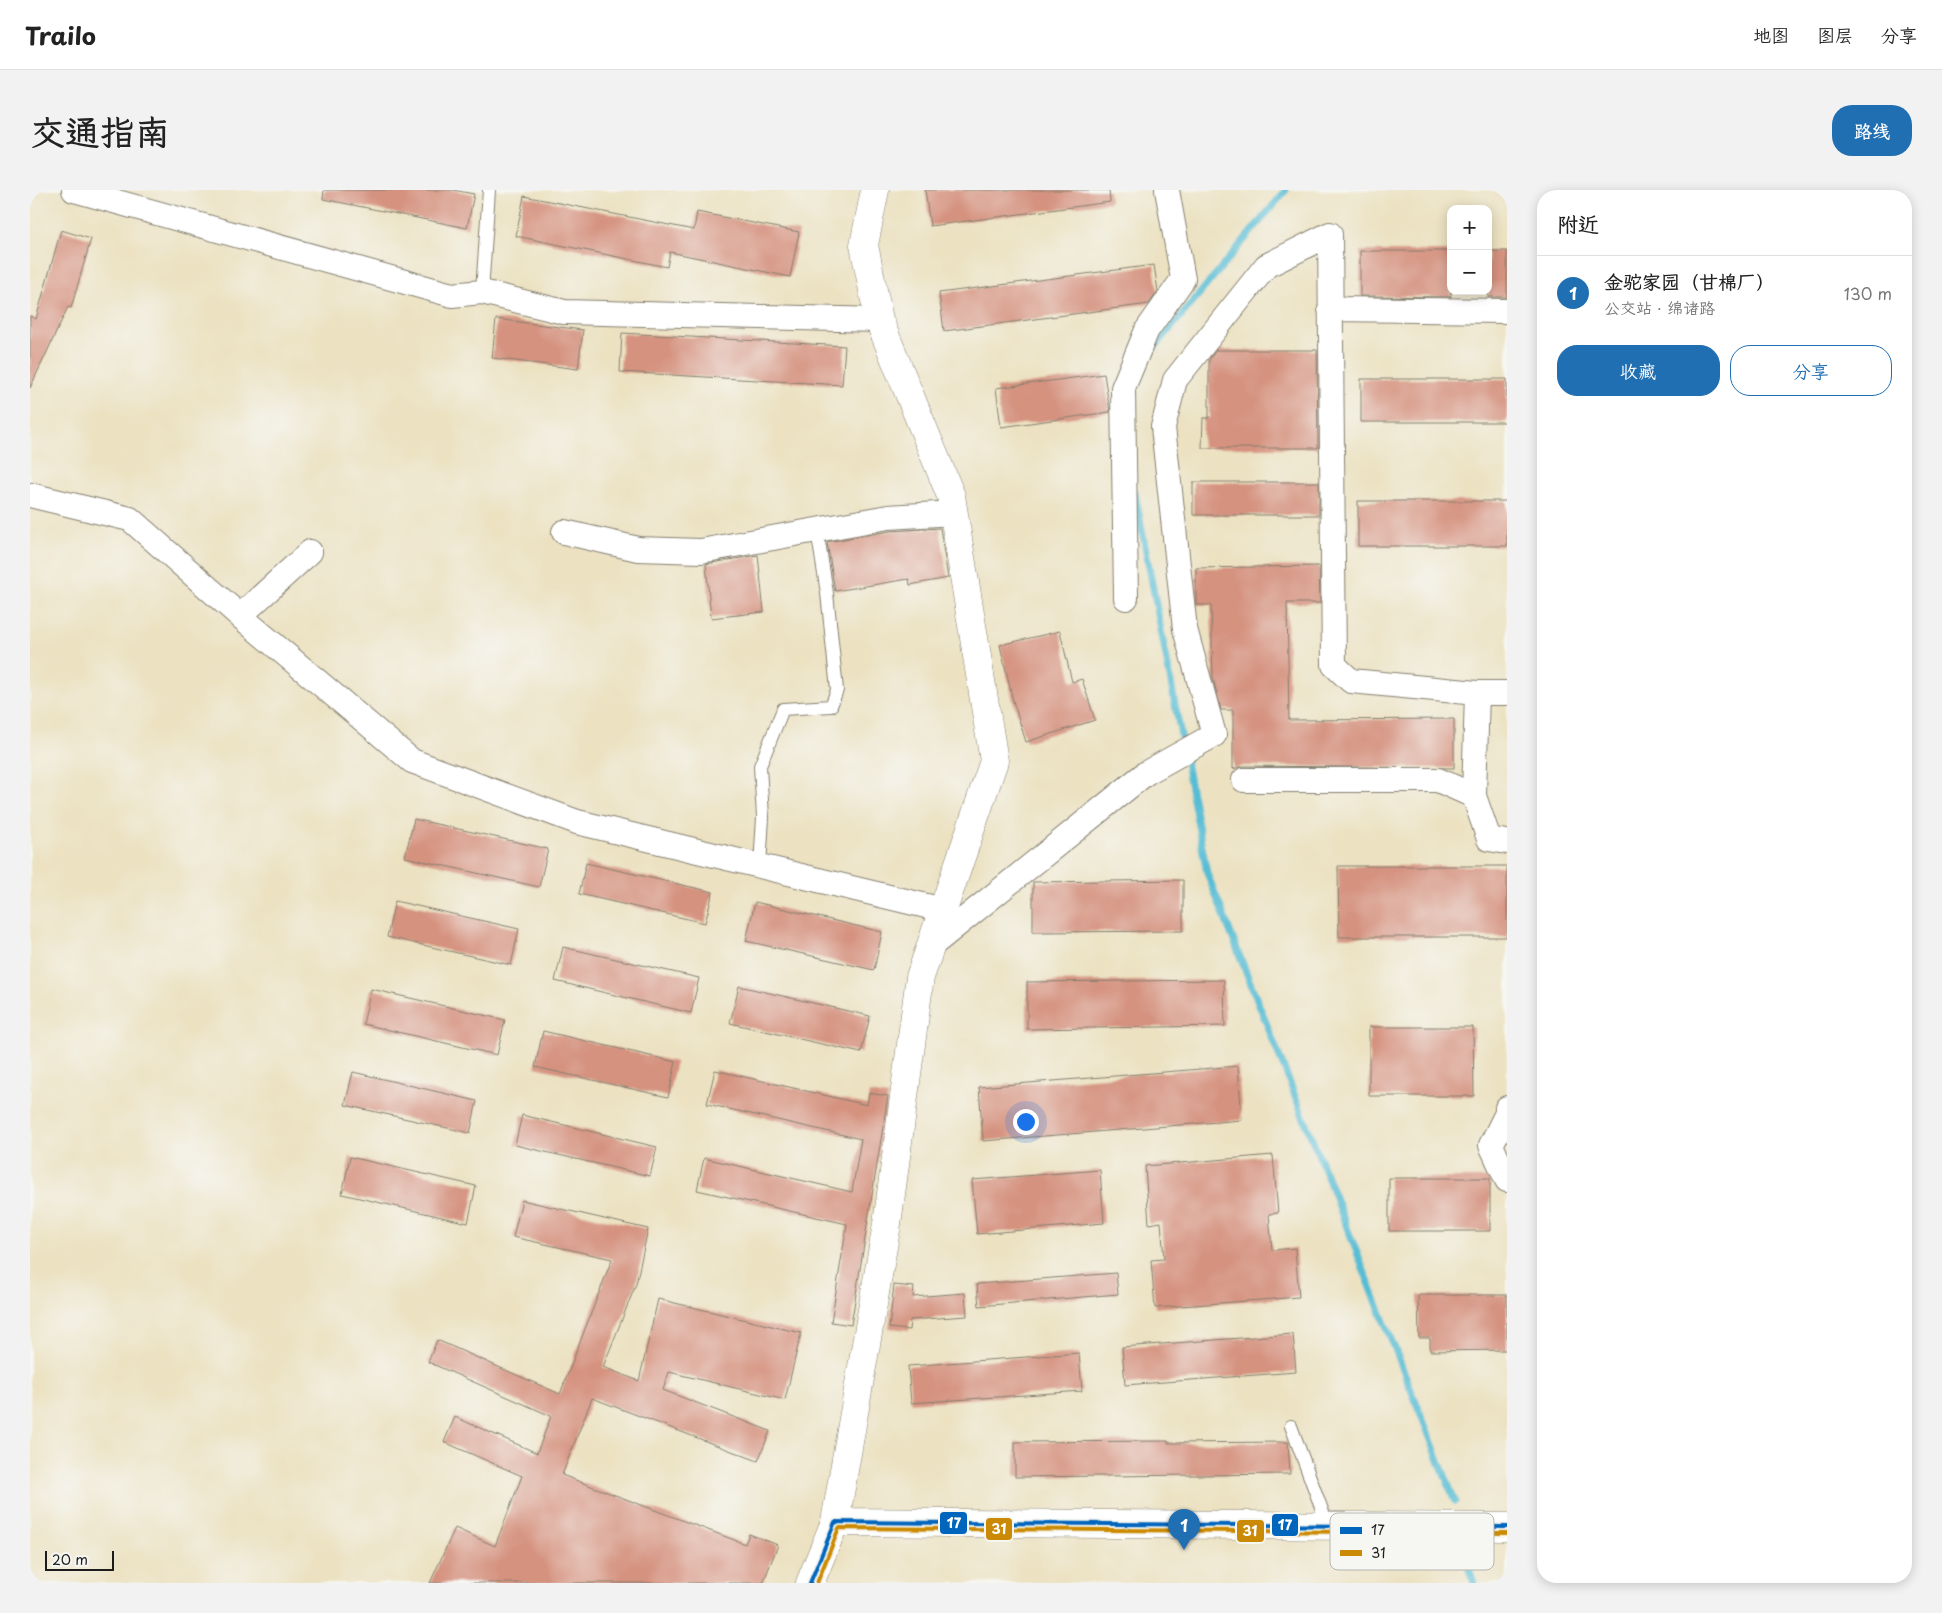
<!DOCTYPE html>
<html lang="zh">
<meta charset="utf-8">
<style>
body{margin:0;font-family:"Playpen Sans","LXGW WenKai TC",sans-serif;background:#f2f2f2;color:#222}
.controls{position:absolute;right:15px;top:15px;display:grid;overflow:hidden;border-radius:10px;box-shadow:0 2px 12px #0003}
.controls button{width:45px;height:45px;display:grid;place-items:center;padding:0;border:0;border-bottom:1px solid #e0e0e0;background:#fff;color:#222;font:25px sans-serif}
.scale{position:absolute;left:15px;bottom:12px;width:69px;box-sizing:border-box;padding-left:5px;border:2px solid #1c1c1c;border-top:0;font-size:14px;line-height:18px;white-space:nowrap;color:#1c1c1c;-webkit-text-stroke:4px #f6f6f2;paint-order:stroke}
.you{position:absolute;left:995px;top:931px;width:18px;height:18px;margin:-12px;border:4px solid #fff;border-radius:50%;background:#1a73e8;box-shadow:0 0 0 8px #1a73e833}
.badge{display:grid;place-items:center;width:32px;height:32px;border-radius:50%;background:#1f6fb2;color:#fff;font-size:16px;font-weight:700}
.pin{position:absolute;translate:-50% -41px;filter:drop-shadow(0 1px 2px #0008)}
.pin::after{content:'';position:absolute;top:26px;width:18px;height:15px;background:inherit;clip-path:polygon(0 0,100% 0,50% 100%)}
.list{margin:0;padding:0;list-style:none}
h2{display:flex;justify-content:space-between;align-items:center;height:65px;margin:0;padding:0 20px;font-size:21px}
h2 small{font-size:16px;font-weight:400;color:#767676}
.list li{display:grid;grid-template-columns:32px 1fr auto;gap:15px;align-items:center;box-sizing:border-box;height:75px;padding:0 20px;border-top:1px solid #e0e0e0}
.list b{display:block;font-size:19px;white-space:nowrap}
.list p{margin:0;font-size:16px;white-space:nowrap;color:#767676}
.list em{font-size:16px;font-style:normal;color:#767676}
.actions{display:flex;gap:10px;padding:15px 20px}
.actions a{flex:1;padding:11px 0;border:1px solid #1f6fb2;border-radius:20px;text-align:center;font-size:18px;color:#1f6fb2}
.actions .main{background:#1f6fb2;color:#fff}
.map{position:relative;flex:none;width:1477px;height:1393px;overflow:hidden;border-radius:20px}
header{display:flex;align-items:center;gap:30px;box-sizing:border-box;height:70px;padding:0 25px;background:#fff;border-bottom:1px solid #e0e0e0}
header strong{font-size:24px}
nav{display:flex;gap:28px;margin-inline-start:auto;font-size:18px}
.intro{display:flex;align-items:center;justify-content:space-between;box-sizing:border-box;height:120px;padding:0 30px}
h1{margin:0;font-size:35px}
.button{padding:12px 22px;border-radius:20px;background:#1f6fb2;color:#fff;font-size:18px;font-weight:700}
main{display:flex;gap:30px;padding:0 30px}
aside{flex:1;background:#fff;border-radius:20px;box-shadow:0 2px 12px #0003}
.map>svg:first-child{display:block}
</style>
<header>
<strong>Trailo</strong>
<nav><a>地图</a><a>图层</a><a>分享</a></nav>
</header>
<div class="intro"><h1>交通指南</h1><a class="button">路线</a></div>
<main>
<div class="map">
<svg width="1477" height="1393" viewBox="0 0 1477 1393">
<rect width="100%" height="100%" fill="#f6f6f2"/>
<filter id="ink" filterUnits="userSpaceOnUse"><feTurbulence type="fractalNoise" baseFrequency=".02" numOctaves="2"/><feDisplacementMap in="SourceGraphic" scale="10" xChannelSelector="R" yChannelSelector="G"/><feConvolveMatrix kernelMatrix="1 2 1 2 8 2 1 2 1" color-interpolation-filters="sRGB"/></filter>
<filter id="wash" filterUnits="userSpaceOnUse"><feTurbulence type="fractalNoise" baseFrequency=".0096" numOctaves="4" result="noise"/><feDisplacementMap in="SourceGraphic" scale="20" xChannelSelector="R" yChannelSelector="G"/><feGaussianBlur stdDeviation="1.12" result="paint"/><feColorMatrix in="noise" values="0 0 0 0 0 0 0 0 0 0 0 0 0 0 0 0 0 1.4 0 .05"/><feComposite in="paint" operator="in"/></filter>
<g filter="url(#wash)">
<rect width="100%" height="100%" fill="#ece2c2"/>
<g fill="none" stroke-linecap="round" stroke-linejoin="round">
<path stroke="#57bdd4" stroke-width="7" d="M 1115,169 L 1256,0
M 1105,303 L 1177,683 L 1425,1311
M 1436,1370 L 1444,1393"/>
</g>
<g id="blocks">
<path fill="#d5927f" d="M 294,0 L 423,0 L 444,4 L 437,38 L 293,9 Z
M 895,0 L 1079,0 L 1080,12 L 900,36 Z
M 494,6 L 664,40 L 667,22 L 769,42 L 760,87 L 640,62 L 637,77 L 486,46 Z
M 31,40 L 61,49 L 41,118 L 38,117 L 0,198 L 0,126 L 6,129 Z
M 1330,61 L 1421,61 L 1421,107 L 1330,106 Z
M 1458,61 L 1477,61 L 1477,107 L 1458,107 Z
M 1124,75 L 1128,101 L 1119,114 L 914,141 L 909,103 Z
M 466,129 L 553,140 L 548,179 L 462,168 Z
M 592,143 L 815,156 L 812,195 L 590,182 Z
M 1186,160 L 1287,160 L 1288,258 L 1172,258 L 1173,228 L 1179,228 L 1179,170 Z
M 1074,184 L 1080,222 L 971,237 L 966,198 Z
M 1331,189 L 1477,189 L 1477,232 L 1331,232 Z
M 1163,292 L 1289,292 L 1289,325 L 1163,325 Z
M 1328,311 L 1477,311 L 1477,356 L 1328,356 Z
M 910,338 L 918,388 L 880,395 L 879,389 L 805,401 L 797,352 L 860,341 Z
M 728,365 L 734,422 L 681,428 L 676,374 Z
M 1289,376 L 1290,413 L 1257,413 L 1259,530 L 1424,529 L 1424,578 L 1214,576 L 1203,579 L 1203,520 L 1191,520 L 1183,488 L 1181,415 L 1166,415 L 1166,378 Z
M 1030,441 L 1042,492 L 1052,489 L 1065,530 L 996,552 L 983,511 L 970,455 Z
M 384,629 L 518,659 L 509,697 L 375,667 Z
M 556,673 L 683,702 L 675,733 L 549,704 Z
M 1308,676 L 1477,676 L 1477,747 L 1309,747 Z
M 1153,690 L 1153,741 L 1003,742 L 1003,692 Z
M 365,711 L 489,739 L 481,775 L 357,747 Z
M 725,712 L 852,742 L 844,780 L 716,751 Z
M 533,757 L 669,788 L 661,823 L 525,791 Z
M 1194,790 L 1195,836 L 997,839 L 997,792 Z
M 709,796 L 840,826 L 831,863 L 700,833 Z
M 341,799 L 475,830 L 467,865 L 333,834 Z
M 1339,837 L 1443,837 L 1444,906 L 1339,906 Z
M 513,841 L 646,872 L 638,907 L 505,877 Z
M 1208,876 L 1212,930 L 953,951 L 949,897 Z
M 685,880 L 837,915 L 839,903 L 858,906 L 821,1135 L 801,1132 L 817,1034 L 667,1000 L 674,968 L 822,1002 L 831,949 L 677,914 Z
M 323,882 L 447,911 L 440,943 L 315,915 Z
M 492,925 L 627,957 L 620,986 L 485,955 Z
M 1243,965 L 1248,1023 L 1239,1024 L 1242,1060 L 1265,1058 L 1269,1107 L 1125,1118 L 1121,1070 L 1134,1069 L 1131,1032 L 1119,1034 L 1115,976 Z
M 320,967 L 446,996 L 438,1033 L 312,1004 Z
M 1070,980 L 1074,1033 L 947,1044 L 942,990 Z
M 1359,988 L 1460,988 L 1460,1041 L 1359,1041 Z
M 492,1010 L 618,1039 L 606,1094 L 573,1177 L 609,1191 L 628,1109 L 771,1143 L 755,1210 L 639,1182 L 633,1200 L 740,1241 L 728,1271 L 562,1208 L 532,1285 L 715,1354 L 719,1344 L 748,1355 L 733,1393 L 400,1393 L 425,1338 L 465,1356 L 492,1286 L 414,1252 L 425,1227 L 507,1263 L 521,1226 L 398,1172 L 407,1150 L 530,1204 L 582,1069 L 483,1047 Z
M 1086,1083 L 1088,1104 L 949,1116 L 947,1094 Z
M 864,1095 L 884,1097 L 883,1107 L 935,1103 L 937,1126 L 880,1130 L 879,1140 L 859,1138 Z
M 1388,1105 L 1477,1105 L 1477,1160 L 1400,1161 L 1400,1148 L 1389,1148 Z
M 1263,1144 L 1266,1182 L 1095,1195 L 1092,1157 Z
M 1049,1163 L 1052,1201 L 881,1213 L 878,1176 Z
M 1138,1251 L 1138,1253 L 1258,1252 L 1260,1284 L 985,1287 L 985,1252 Z"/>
</g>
</g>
<g filter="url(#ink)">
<use href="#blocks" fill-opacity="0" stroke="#847f6f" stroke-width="1"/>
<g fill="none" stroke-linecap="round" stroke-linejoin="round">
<g stroke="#847f6f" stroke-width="14">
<path id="service" d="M 452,102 L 459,0
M 730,676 L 733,627 L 730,576 L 753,519 L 801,516 L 807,500 L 797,403 L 787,340
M 1261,1236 L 1298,1336"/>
</g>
<g stroke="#847f6f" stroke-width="26">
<path id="minor" d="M 44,0 L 422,105 L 452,102 L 534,122 L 849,130
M 1300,119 L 1477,121
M 0,305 L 100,329 L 210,426 L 382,571 L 547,632 L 913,720
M 534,342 L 608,359 L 671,361 L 858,327 L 924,323
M 1096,408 L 1093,198 L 1117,140 L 1153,89 L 1137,0
M 210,426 L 280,362
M 1447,503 L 1477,503
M 1214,590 L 1408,590 L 1444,606 L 1459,649 L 1477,652
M 901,756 L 1116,583 L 1184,545 L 1155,439 L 1133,237 L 1145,190 L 1236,76 L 1300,44 L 1304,475 L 1321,491 L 1447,503 L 1444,606
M 1477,918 L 1477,923 L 1461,955 L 1477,990"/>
</g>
<g stroke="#847f6f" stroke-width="29">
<path id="tertiary" d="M 805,1332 L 857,1034 L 890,787 L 964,571 L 921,306 L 849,130 L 834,55 L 845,0
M 780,1393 L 805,1332 L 1477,1337"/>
</g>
<use href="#service" stroke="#fff" stroke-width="12"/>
<use href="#minor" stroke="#fff" stroke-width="24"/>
<use href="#tertiary" stroke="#fff" stroke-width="28"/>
<g stroke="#f6f6f2" stroke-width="8">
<path id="bus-1" d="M 780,1393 L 805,1332 L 1477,1337"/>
</g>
<g stroke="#f6f6f2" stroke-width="8">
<path id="bus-2" d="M 787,1393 L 809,1338 L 1477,1343"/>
</g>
<use href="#bus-1" stroke="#0065bd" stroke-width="4"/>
<use href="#bus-2" stroke="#cb8a06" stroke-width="4"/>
</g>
</g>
<rect x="1300" y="1323" width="164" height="57" rx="8" fill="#f6f6f2" stroke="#b5b5b2" stroke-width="1"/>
<rect x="1310" y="1337" width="22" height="7" fill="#0065bd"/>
<rect x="1310" y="1360" width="22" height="6" fill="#cb8a06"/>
<g font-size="14" fill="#1c1c1c">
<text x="1341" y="1345">17</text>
<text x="1341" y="1368">31</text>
</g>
<g stroke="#f6f6f2" stroke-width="2">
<rect x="909" y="1321" width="29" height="24" rx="5" fill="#0065bd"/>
<rect x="1241" y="1323" width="28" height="24" rx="5" fill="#0065bd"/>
<rect x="955" y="1327" width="28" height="24" rx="5" fill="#cb8a06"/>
<rect x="1206" y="1329" width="29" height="24" rx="5" fill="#cb8a06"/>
</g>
<g font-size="14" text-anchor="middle" font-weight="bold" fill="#fff">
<text x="924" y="1338">17</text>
<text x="1255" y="1340">17</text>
<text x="969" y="1344">31</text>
<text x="1220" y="1346">31</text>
</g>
</svg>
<div class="controls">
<button>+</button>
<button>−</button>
</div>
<div class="scale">20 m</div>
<div class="you"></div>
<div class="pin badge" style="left:1154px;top:1360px">1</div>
</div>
<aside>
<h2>附近<small></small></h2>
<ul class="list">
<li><span class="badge">1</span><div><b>金驼家园（甘棉厂）</b><p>公交站 · 绵诸路</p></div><em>130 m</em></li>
</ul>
<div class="actions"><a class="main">收藏</a><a>分享</a></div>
</aside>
</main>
